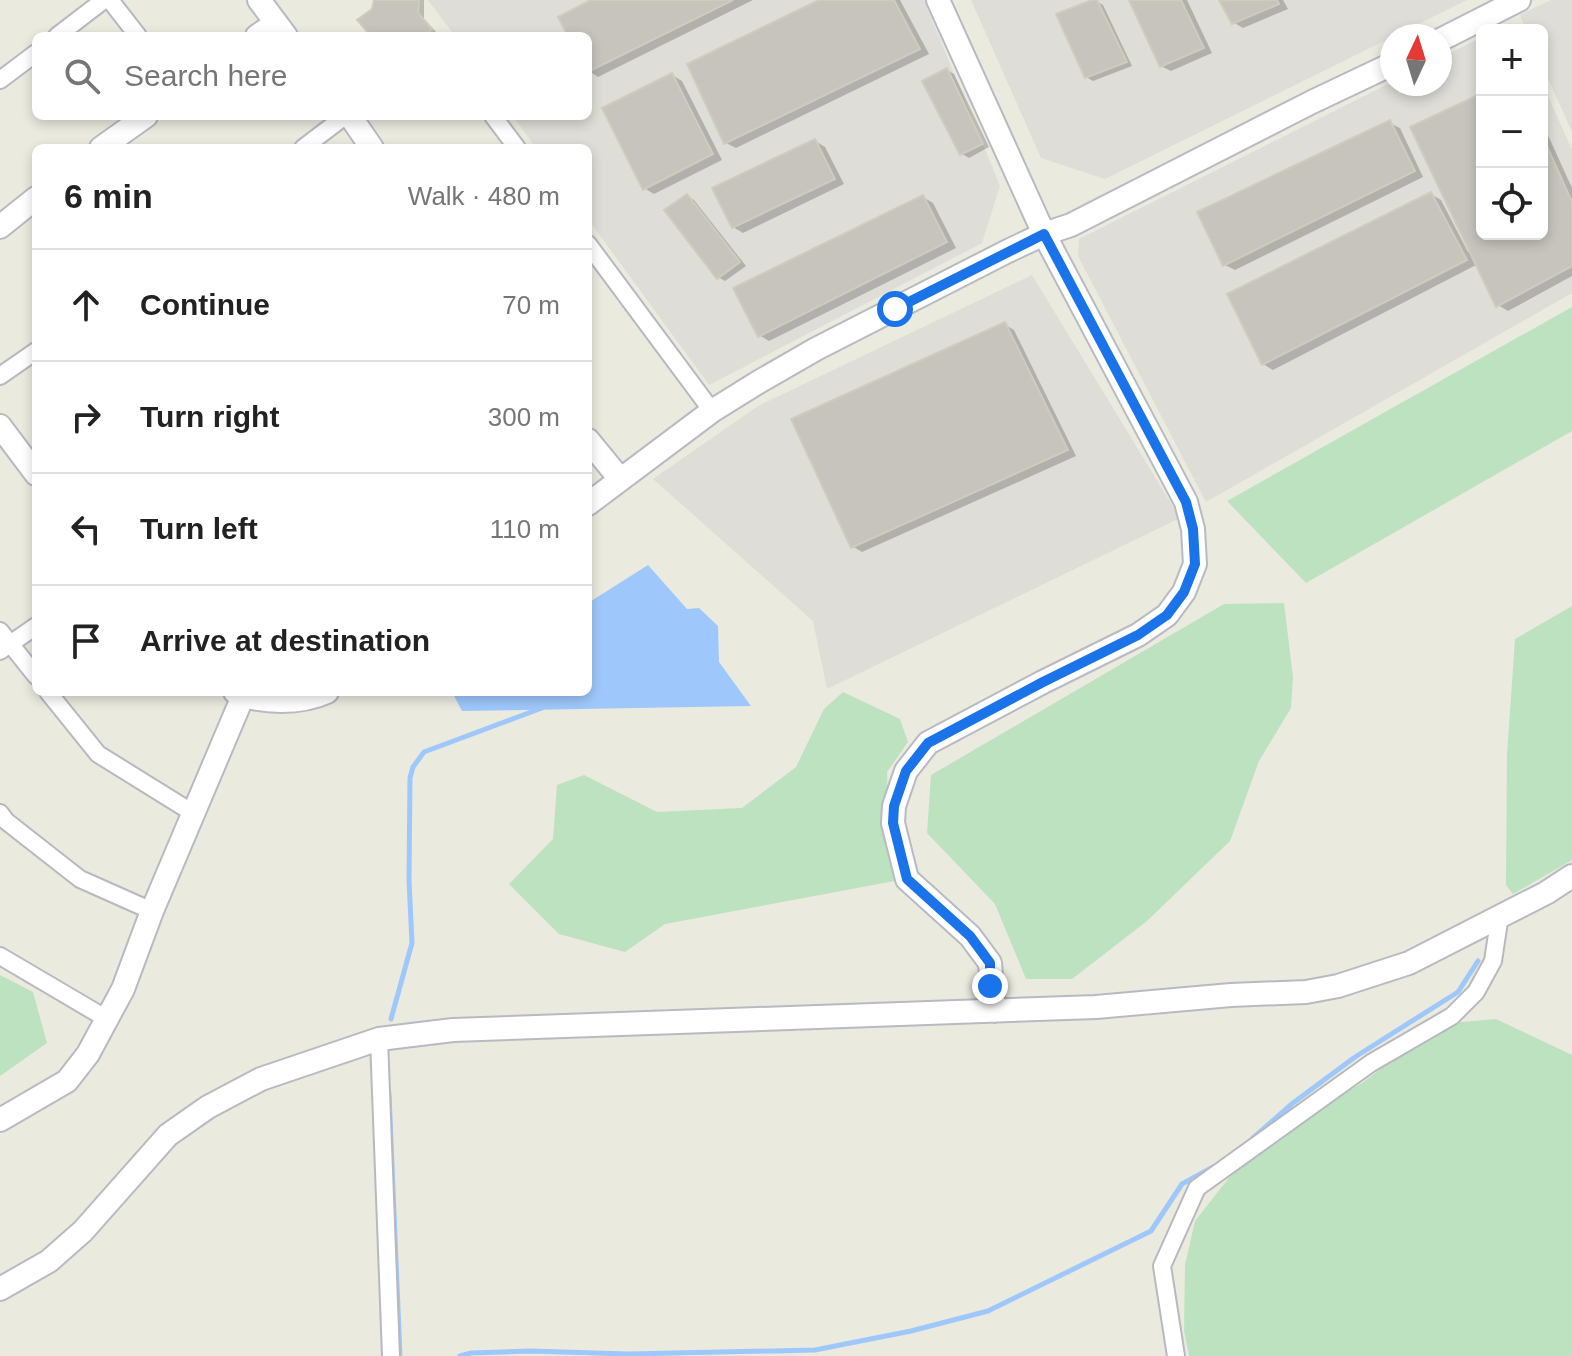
<!DOCTYPE html>
<meta charset="utf-8">
<style>
body{margin:0;font-family:Arial,sans-serif;background:#f2f2f2;color:#222}
.controls{position:absolute;right:24px;top:24px;display:grid;overflow:hidden;border-radius:12px;box-shadow:0 4px 12px #0003}
.controls button{width:72px;height:72px;display:grid;place-items:center;padding:0;border:0;border-bottom:2px solid #e0e0e0;background:#fff;color:#222;font:40px sans-serif}
.compass{position:absolute;left:1380px;top:24px;width:72px;height:72px;border-radius:50%;background:#fff;box-shadow:0 4px 12px #0003;rotate:4deg}
.stop{position:absolute;width:24px;height:24px;margin:-18px;border:6px solid #1a73e8;border-radius:50%;background:#fff}
.stop.end{background:#1a73e8;border-color:#fff;box-shadow:0 2px 8px #0008}
.list{margin:0;padding:0;list-style:none}
h2{display:flex;justify-content:space-between;align-items:center;height:104px;margin:0;padding:0 32px;font-size:34px}
h2 small{font-size:26px;font-weight:400;color:#767676}
.list li{display:grid;grid-template-columns:52px 1fr auto;gap:24px;align-items:center;box-sizing:border-box;height:112px;padding:0 32px;border-top:2px solid #e0e0e0}
.list b{display:block;font-size:30px;white-space:nowrap}
.list em{font-size:26px;font-style:normal;color:#767676}
.icon{flex:none;width:44px;height:44px;fill:none;stroke:currentColor;stroke-width:2;stroke-linecap:round;stroke-linejoin:round}
.map{position:relative;flex:none;width:1572px;height:1356px;overflow:hidden}
.search{position:absolute;background:#fff;box-shadow:0 4px 12px #0003;left:32px;top:32px;width:560px;height:88px;display:flex;align-items:center;gap:20px;box-sizing:border-box;padding:0 28px;border-radius:12px;color:#767676;font-size:30px}
.panel{position:absolute;background:#fff;box-shadow:0 4px 12px #0003;left:32px;top:144px;width:560px;height:552px;border-radius:12px}
.map>svg:first-child{display:block}
</style>
<div class="map">
<svg width="1572" height="1356" viewBox="0 0 1572 1356">
<rect width="100%" height="100%" fill="#ebeadf"/>
<path fill="#deddd7" d="M 428,0 L 924,0 L 1000,186 L 982,243 L 709,385 L 588,219 L 588,148 L 536,148 L 513,116 L 588,116 L 588,36 L 455,36 Z
M 971,0 L 1467,0 L 1105,179 L 1041,158 Z
M 1551,0 L 1572,0 L 1572,132 L 1542,65 L 1542,30 L 1526,30 L 1520,15 Z
M 1482,37 L 1482,234 L 1542,234 L 1542,82 L 1572,150 L 1572,293 L 1206,502 L 1078,256 L 1079,239 L 1392,82 L 1440,84 L 1440,58 Z
M 1032,275 L 1180,518 L 827,689 L 813,621 L 653,479 L 758,406 Z"/>
<path fill="#bce2c0" d="M 1572,307 L 1572,431 L 1306,583 L 1227,501 Z
M 1284,603 L 1293,677 L 1291,708 L 1259,761 L 1230,841 L 1147,921 L 1072,979 L 1026,979 L 995,904 L 927,833 L 931,775 L 1224,604 Z
M 1572,606 L 1572,860 L 1513,894 L 1506,885 L 1507,755 L 1515,639 Z
M 843,692 L 900,719 L 908,742 L 887,772 L 889,837 L 900,880 L 665,924 L 625,952 L 559,934 L 509,884 L 553,839 L 557,785 L 584,775 L 657,812 L 742,808 L 796,767 L 824,709 Z
M 0,975 L 33,992 L 47,1043 L 0,1076 Z
M 1496,1019 L 1572,1055 L 1572,1356 L 1189,1356 L 1184,1331 L 1185,1265 L 1195,1221 L 1228,1179 L 1270,1137 L 1362,1083 L 1440,1024 Z"/>
<path fill="#9ec8fc" d="M 648,565 L 687,609 L 699,608 L 718,626 L 719,662 L 751,706 L 462,711 L 452,692 L 588,692 L 588,603 Z"/>
<path fill="#0003" d="M 376,0 L 424,0 L 424,19 L 438,34 L 374,36 Z
M 596,0 L 753,0 L 598,77 L 588,70 L 588,36 L 570,36 Z
M 824,0 L 900,0 L 929,54 L 736,148 L 726,143 Z
M 1131,0 L 1187,0 L 1212,53 L 1171,71 L 1161,66 Z
M 1222,0 L 1283,0 L 1288,9 L 1243,28 L 1233,22 Z
M 1096,1 L 1103,5 L 1132,66 L 1093,81 L 1086,77 Z
M 947,70 L 954,74 L 989,147 L 969,158 L 962,154 Z
M 672,75 L 682,81 L 722,160 L 654,194 L 644,188 Z
M 1482,95 L 1482,234 L 1542,234 L 1542,122 L 1572,188 L 1572,276 L 1508,311 L 1498,305 L 1478,264 L 1273,370 L 1263,364 L 1431,194 L 1441,200 L 1468,252 L 1471,250 Z
M 1390,123 L 1400,128 L 1423,177 L 1235,270 L 1225,265 Z
M 815,141 L 825,147 L 844,184 L 743,233 L 733,227 Z
M 687,196 L 694,200 L 746,266 L 725,281 L 718,277 Z
M 923,197 L 933,203 L 956,248 L 769,341 L 759,335 Z
M 1004,324 L 1014,330 L 1076,456 L 862,552 L 852,546 Z"/>
<g fill="none" stroke-linecap="round" stroke-linejoin="round">
<path stroke="#9ec8fc" stroke-width="5" d="M 391,1019 L 412,943 L 409,880 L 410,778 L 413,767 L 424,752 L 542,708
M 389,1093 L 400,1356
M 1252,1139 L 1293,1103 L 1355,1057 L 1458,992 L 1478,961
M 460,1356 L 471,1353 L 530,1351 L 628,1354 L 815,1350 L 911,1331 L 988,1311 L 1151,1231 L 1182,1184 L 1215,1166"/>
</g>
<path fill="#c6c4bd" stroke="#cfccbe" stroke-width="2" d="M 374,0 L 419,0 L 418,13 L 432,29 L 424,36 L 371,36 L 357,20 L 372,9 Z
M 591,0 L 733,0 L 588,72 L 588,36 L 568,36 L 558,17 Z
M 819,0 L 894,0 L 920,49 L 724,144 L 687,64 Z
M 1092,0 L 1097,0 L 1127,62 L 1085,78 L 1056,14 Z
M 1129,0 L 1181,0 L 1204,48 L 1160,67 Z
M 1219,0 L 1277,0 L 1279,4 L 1232,24 Z
M 947,68 L 983,144 L 960,155 L 922,81 Z
M 672,73 L 713,154 L 643,190 L 602,108 Z
M 1482,93 L 1482,234 L 1542,234 L 1542,135 L 1572,202 L 1572,266 L 1496,307 L 1410,127 Z
M 1390,120 L 1415,171 L 1223,266 L 1197,212 Z
M 815,139 L 835,179 L 732,228 L 712,188 Z
M 1431,192 L 1467,260 L 1262,365 L 1227,294 Z
M 687,194 L 740,262 L 717,279 L 664,210 Z
M 923,195 L 947,242 L 758,337 L 733,288 Z
M 1005,322 L 1068,450 L 851,548 L 791,419 Z"/>
<g fill="none" stroke-linecap="round" stroke-linejoin="round">
<g stroke="#b7b9be" stroke-width="20">
<path id="street" d="M 110,0 L 138,36
M 57,36 L 104,0
M 0,80 L 36,53
M 493,116 L 517,148
M 303,148 L 345,116
M 588,244 L 712,411
M 0,376 L 36,351
M 0,631 L 36,676
M 0,651 L 36,626
M 48,692 L 98,754 L 193,813
M 0,813 L 6,821 L 80,879 L 152,911
M 0,956 L 107,1019
M 379,1039 L 391,1356
M 1176,1356 L 1162,1266 L 1197,1188 L 1371,1063 L 1452,1016 L 1476,992 L 1493,961 L 1500,915"/>
</g>
<g stroke="#b8bac1" stroke-width="26">
<path id="secondary" d="M 259,0 L 286,36
M 938,0 L 1044,234 L 1186,502 L 1193,529 L 1195,564 L 1184,592 L 1167,615 L 1138,635 L 1043,682 L 928,743 L 906,771 L 894,806 L 893,823 L 907,879 L 970,936 L 990,963 L 994,1011
M 257,36 L 276,23
M 1440,40 L 1519,0
M 350,116 L 372,148
M 101,148 L 146,116
M 0,227 L 36,198
M 0,426 L 36,474
M 588,440 L 620,479
M 588,504 L 712,411 L 757,383 L 816,349 L 1008,251 L 1044,234 L 1071,225 L 1312,102 L 1392,64
M 235,692 C 261,704 301,704 327,692
M 0,1120 L 67,1081 L 88,1054 L 123,989 L 152,911 L 243,696
M 0,1289 L 49,1261 L 83,1231 L 168,1135 L 208,1107 L 261,1079 L 379,1039 L 453,1030 L 1096,1007 L 1231,995 L 1306,992 L 1338,986 L 1409,963 L 1546,893 L 1572,876"/>
</g>
<use href="#street" stroke="#fff" stroke-width="16"/>
<use href="#secondary" stroke="#fff" stroke-width="22"/>
</g>
<g fill="none" stroke-linecap="round" stroke-linejoin="round">
<path stroke="#1a73e8" stroke-width="10" d="M 895,309 L 1044,234 L 1186,502 L 1193,529 L 1195,564 L 1184,592 L 1167,615 L 1138,635 L 1043,682 L 928,743 L 906,771 L 894,806 L 893,823 L 907,879 L 970,936 L 990,963 L 990,986"/>
</g>
</svg>
<div class="controls">
<button>+</button>
<button>−</button>
<button><svg class="icon" aria-label="locate" viewBox="0 0 24 24"><circle cx="12" cy="12" r="6"/><path d="M12 2v4M12 18v4M2 12h4M18 12h4"/></svg></button>
</div>
<svg class="compass" viewBox="-18 -18 36 36"><path d="M0-13l5 13h-10z" fill="#e53935"/><path d="M0 13l5-13h-10z" fill="#767676"/></svg>
<div class="stop" style="left:895px;top:309px"></div>
<div class="stop end" style="left:990px;top:986px"></div>
<div class="search"><svg class="icon" aria-label="search" viewBox="0 0 24 24"><circle cx="10" cy="10" r="6"/><path d="M15 15l6 6"/></svg>Search here</div>
<section class="panel">
<h2>6 min<small>Walk · 480 m</small></h2>
<ul class="list">
<li><svg class="icon" aria-label="ahead" viewBox="0 0 24 24"><path d="M12 20V5M6 11l6-6 6 6"/></svg><div><b>Continue</b></div><em>70 m</em></li>
<li><svg class="icon" aria-label="right" viewBox="0 0 24 24"><path d="M7 20v-9h11M14 6l5 5-5 5"/></svg><div><b>Turn right</b></div><em>300 m</em></li>
<li><svg class="icon" aria-label="left" viewBox="0 0 24 24"><path d="M17 20v-9H6M10 6l-5 5 5 5"/></svg><div><b>Turn left</b></div><em>110 m</em></li>
<li><svg class="icon" aria-label="arrive" viewBox="0 0 24 24"><path d="M6 21V4h12l-3 4 3 4H6"/></svg><div><b>Arrive at destination</b></div></li>
</ul>
</section>
</div>
